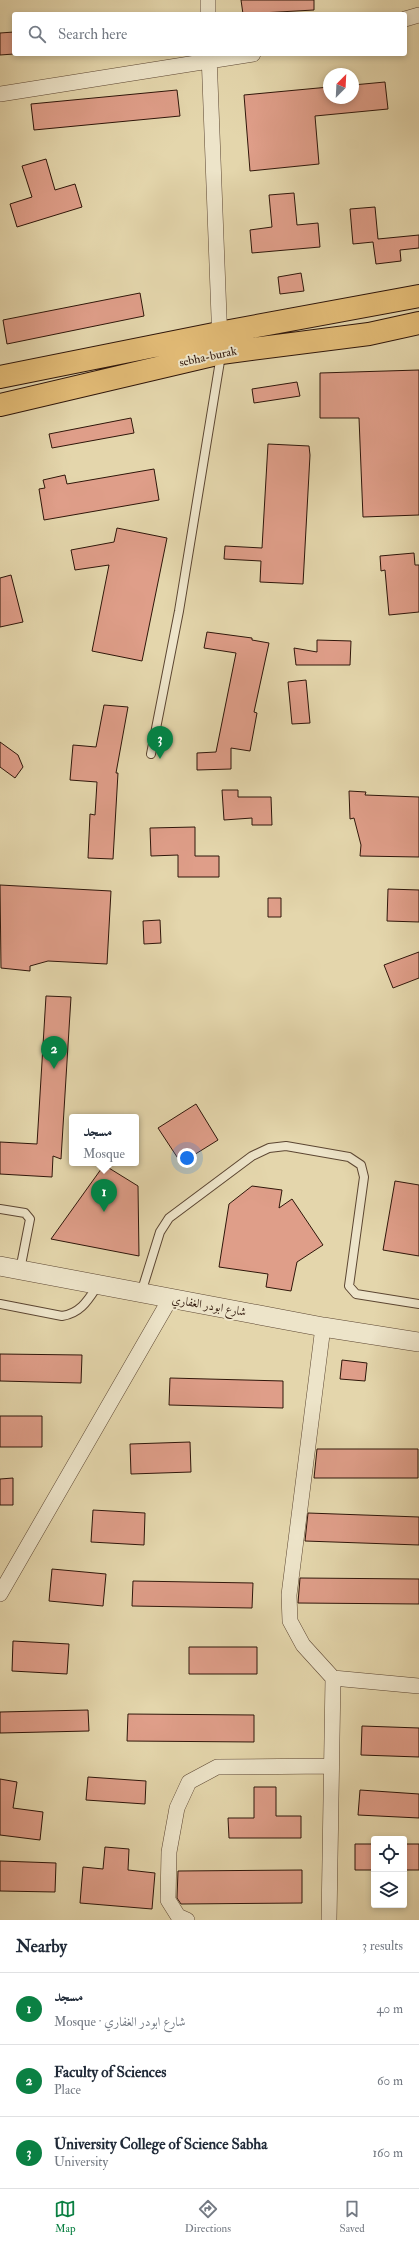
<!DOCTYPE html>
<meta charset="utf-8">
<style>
body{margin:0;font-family:"IM FELL Double Pica",Amiri,serif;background:#f2f2f3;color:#1f2937}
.controls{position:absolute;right:12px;bottom:12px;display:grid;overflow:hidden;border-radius:4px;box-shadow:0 2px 6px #0003}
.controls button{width:36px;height:36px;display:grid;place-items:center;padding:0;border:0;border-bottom:1px solid #e0e1e3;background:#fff;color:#1f2937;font:20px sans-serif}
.compass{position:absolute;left:323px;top:68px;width:36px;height:36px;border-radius:50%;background:#fff;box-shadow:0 2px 6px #0003;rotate:24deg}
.you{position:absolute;left:187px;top:1158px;width:14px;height:14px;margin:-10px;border:3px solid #fff;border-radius:50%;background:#1a73e8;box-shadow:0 0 0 6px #1a73e833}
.badge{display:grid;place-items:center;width:26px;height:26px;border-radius:50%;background:#0b8043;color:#fff;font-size:13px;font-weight:700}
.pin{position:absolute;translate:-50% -33px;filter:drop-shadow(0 1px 2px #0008)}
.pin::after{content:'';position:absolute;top:21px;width:14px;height:12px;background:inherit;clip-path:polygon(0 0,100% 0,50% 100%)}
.popup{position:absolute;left:69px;top:1114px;width:70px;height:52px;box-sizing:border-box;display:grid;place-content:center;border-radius:4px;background:#fff;filter:drop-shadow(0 1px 3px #0005);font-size:13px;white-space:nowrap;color:#747a83}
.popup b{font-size:15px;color:#1f2937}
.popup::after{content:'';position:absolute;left:50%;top:100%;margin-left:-8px;border:8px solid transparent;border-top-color:#fff}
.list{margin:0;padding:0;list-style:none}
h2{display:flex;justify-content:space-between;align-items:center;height:52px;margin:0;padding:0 16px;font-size:17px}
h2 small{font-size:13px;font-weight:400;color:#747a83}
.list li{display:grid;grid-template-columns:26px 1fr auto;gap:12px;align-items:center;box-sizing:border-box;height:72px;padding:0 16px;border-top:1px solid #e0e1e3}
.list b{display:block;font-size:15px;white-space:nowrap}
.list p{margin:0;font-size:13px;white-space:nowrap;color:#747a83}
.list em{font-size:13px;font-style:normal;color:#747a83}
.icon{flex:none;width:22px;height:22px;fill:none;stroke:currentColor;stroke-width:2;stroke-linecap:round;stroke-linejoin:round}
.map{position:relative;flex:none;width:419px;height:1920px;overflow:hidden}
.search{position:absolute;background:#fff;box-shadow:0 2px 6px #0003;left:12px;right:12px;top:12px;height:44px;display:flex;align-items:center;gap:10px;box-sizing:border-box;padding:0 14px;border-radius:4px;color:#747a83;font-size:15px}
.sheet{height:268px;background:#fff}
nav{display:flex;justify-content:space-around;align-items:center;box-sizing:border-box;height:56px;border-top:1px solid #e0e1e3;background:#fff;font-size:11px;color:#747a83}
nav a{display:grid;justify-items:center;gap:2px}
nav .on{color:#0b8043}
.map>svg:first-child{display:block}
</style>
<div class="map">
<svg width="419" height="1920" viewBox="0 0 419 1920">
<rect width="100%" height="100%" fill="#e4d6ac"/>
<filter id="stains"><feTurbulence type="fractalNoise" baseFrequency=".005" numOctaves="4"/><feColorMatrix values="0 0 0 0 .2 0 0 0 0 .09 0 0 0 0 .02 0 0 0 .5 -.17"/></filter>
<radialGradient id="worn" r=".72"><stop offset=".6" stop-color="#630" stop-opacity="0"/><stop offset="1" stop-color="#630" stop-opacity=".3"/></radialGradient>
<path fill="#df9e89" stroke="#2f160a" d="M 241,0 L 314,0 L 314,10 L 243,14 Z
M 14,32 L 14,54 L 0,55 L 0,33 Z
M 385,82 L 388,109 L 315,116 L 319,164 L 250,171 L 244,95 L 329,87 L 329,98 L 353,98 L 353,85 Z
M 177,90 L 180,116 L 34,130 L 31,104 Z
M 46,159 L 55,190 L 75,184 L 82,207 L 17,227 L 10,204 L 32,197 L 22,166 Z
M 294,193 L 297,225 L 318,223 L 320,247 L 252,253 L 250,230 L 272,227 L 269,195 Z
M 375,207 L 378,239 L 419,235 L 419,248 L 400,250 L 401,261 L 376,264 L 373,242 L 353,244 L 350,209 Z
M 301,273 L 304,291 L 280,294 L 278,277 Z
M 140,293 L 144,316 L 7,344 L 3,320 Z
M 419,370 L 419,515 L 363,517 L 359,418 L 320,418 L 320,373 Z
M 297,382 L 300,396 L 254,403 L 252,389 Z
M 131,418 L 134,433 L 52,448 L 49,434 Z
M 268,444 L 309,446 L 310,455 L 303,584 L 260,582 L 261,561 L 224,559 L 225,546 L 262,548 Z
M 154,469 L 159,500 L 44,520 L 39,489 L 45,488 L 43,480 L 65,475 L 67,484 Z
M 117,528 L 167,538 L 142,661 L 92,651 L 109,565 L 75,570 L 71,550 L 114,542 Z
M 414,553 L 415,565 L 419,565 L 419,612 L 389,615 L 385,570 L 381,571 L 380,556 Z
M 11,575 L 23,622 L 0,627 L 0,578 Z
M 207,632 L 252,638 L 252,640 L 269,643 L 254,712 L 257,713 L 250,751 L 231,748 L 231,769 L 197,770 L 197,753 L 216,752 L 236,653 L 204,648 Z
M 317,640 L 351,641 L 350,665 L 296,665 L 294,648 L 317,652 Z
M 306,680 L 310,723 L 292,724 L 288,682 Z
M 104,705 L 128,707 L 116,773 L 118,773 L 113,859 L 88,858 L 90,814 L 95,815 L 97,782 L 70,780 L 73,745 L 96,747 Z
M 0,742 L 18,755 L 23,767 L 15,778 L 0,767 Z
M 222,790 L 238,790 L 238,797 L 271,797 L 272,825 L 252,825 L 252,818 L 224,820 Z
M 349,791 L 366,792 L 365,795 L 419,797 L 419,857 L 360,856 L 361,845 L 354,818 L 350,819 Z
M 195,827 L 195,856 L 219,856 L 219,877 L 178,877 L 178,855 L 151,856 L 150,828 Z
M 0,885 L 111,891 L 107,964 L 48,961 L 30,966 L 30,971 L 1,968 Z
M 388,889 L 419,890 L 419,922 L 387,921 Z
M 268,898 L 281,898 L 281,917 L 268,917 Z
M 160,920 L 161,943 L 144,944 L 143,921 Z
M 419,952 L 419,978 L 393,988 L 384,965 Z
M 46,996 L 71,997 L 61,1159 L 53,1156 L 52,1177 L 0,1174 L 0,1142 L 37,1144 Z
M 196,1104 L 218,1140 L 181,1163 L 158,1128 Z
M 104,1165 L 138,1186 L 139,1256 L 51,1239 Z
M 395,1181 L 419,1185 L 419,1256 L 383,1250 Z
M 252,1186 L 282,1190 L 279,1208 L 292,1199 L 323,1245 L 297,1262 L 291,1291 L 266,1287 L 268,1274 L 219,1267 L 229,1204 Z
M 0,1354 L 82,1355 L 81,1383 L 0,1381 Z
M 342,1360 L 367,1363 L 365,1381 L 340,1379 Z
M 170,1378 L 283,1381 L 283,1408 L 169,1405 Z
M 0,1416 L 42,1416 L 42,1447 L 0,1447 Z
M 190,1442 L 191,1472 L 131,1474 L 130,1444 Z
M 317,1449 L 418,1449 L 418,1478 L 314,1478 Z
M 13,1478 L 13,1505 L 0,1505 L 0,1479 Z
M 93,1510 L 145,1513 L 144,1545 L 91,1542 Z
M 308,1513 L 419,1517 L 419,1545 L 305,1541 Z
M 52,1569 L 106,1574 L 103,1606 L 49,1601 Z
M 300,1578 L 419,1579 L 419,1604 L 298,1603 Z
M 133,1581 L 253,1583 L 252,1608 L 132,1606 Z
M 13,1641 L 69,1644 L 67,1674 L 12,1671 Z
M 189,1647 L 257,1647 L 257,1674 L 189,1674 Z
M 88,1710 L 89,1731 L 0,1733 L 0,1712 Z
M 128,1714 L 254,1715 L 254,1742 L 127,1741 Z
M 362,1726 L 419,1728 L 419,1757 L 361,1755 Z
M 88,1777 L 146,1781 L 145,1804 L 86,1800 Z
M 0,1779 L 17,1782 L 13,1808 L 43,1812 L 40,1840 L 0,1835 Z
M 254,1787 L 276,1787 L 276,1816 L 301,1816 L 301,1838 L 229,1838 L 228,1818 L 254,1818 Z
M 360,1790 L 419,1794 L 419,1818 L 358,1815 Z
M 355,1844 L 374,1844 L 374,1870 L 355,1870 Z
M 404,1844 L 419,1844 L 419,1870 L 404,1870 Z
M 105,1847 L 129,1849 L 128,1870 L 155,1873 L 152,1909 L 80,1903 L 83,1867 L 103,1869 Z
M 0,1861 L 56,1863 L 55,1892 L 0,1891 Z
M 302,1870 L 302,1903 L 181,1904 L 177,1898 L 178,1871 Z"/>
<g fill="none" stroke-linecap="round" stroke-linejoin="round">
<g stroke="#5c4632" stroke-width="10">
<path id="service" d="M 151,754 L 179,611 L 221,355
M 0,1209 L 25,1213 L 30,1219 L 20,1270
M 141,1293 L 160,1232 L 169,1218 L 252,1156 L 269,1148 L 286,1146 L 349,1157 L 361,1165 L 364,1177 L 349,1286 L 356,1294 L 419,1304
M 0,1304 L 62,1316 C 81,1313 88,1300 98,1285"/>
</g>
<g stroke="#5c4632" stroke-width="16">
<path id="minor" d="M 208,0 L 208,14
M 405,19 L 419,15
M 209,54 L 220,343
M 0,94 L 253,54
M 323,1327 L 289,1595 L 290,1621 L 303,1645 L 333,1678 L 329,1920
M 0,1594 L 170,1299
M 333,1678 L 419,1686
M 187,1920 L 178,1916 L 168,1900 L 169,1852 L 177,1808 L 189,1782 L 217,1767 L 331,1766"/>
</g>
<g stroke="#5c4632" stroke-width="20">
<path id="tertiary" d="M 0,1266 L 323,1327 L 419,1342"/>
</g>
<g stroke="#2f160a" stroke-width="24">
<path id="trunk" d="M 0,377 L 219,333 L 419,296
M 0,405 L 221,353 L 369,334 L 419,323"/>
</g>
<use href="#service" stroke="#ede4c9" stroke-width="8"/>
<use href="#minor" stroke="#ede4c9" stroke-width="15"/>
<use href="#tertiary" stroke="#ede4c9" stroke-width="19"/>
<use href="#trunk" stroke="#e2bb76" stroke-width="22"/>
</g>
<g text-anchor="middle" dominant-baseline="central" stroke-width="4" stroke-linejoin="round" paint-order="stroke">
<g font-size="12" fill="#2f160a" stroke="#ede4c9">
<text transform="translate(208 357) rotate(-12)">sebha-burak</text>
<text transform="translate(209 1306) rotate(10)">شارع ابودر الغفاري</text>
</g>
</g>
<rect width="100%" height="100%" filter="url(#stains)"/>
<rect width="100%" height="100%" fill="url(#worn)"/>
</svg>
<div class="controls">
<button><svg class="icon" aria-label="locate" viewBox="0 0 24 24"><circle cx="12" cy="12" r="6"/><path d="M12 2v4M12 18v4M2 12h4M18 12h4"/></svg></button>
<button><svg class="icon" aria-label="layers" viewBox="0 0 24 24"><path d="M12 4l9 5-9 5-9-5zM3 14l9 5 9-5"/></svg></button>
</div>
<svg class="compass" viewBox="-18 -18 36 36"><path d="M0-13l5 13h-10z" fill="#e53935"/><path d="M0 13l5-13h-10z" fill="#747a83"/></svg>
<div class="you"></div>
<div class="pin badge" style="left:104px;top:1212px">1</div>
<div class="popup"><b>مسجد</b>Mosque</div>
<div class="pin badge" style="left:54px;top:1069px">2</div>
<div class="pin badge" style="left:160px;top:759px">3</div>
<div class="search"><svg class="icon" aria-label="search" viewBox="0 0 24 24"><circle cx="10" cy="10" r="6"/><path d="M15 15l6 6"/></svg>Search here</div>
</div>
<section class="sheet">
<h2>Nearby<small>3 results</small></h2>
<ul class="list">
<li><span class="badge">1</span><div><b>مسجد</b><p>Mosque · شارع ابودر الغفاري</p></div><em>40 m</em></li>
<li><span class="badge">2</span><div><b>Faculty of Sciences</b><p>Place</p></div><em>60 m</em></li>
<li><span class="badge">3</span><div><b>University College of Science Sabha</b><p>University</p></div><em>160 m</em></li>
</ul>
</section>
<nav>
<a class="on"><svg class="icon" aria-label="map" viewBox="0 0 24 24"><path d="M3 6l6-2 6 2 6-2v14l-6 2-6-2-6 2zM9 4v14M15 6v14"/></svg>Map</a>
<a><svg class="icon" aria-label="directions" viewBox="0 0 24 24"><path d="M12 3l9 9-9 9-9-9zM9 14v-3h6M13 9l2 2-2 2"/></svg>Directions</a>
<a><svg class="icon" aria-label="saved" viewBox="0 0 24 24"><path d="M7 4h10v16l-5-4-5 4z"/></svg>Saved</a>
</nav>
